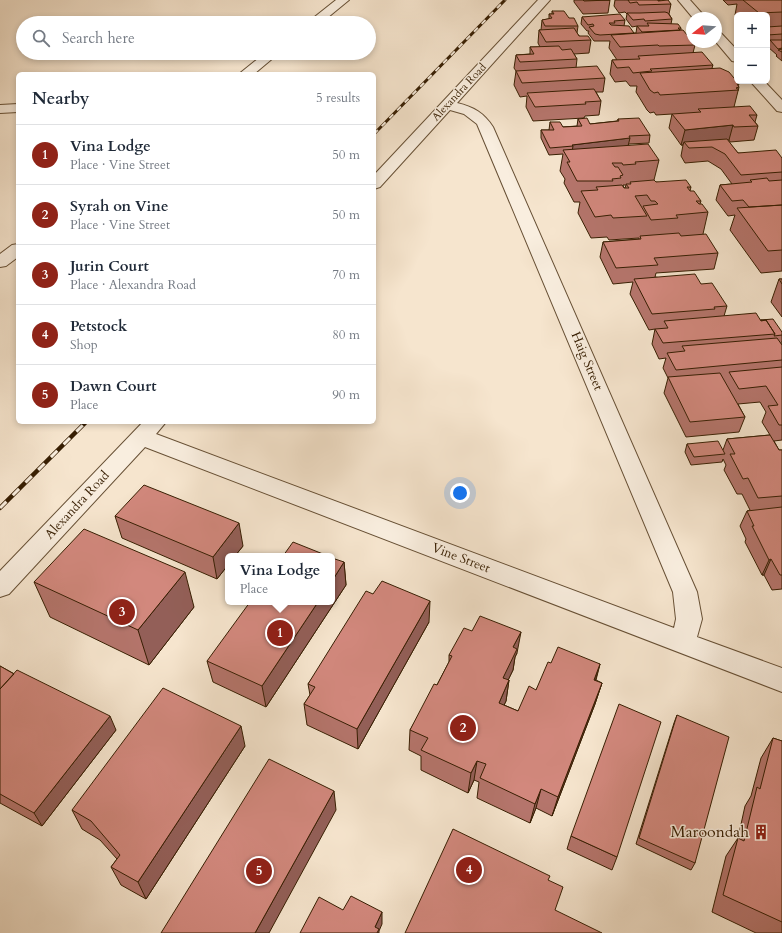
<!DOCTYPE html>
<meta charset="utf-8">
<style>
body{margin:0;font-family:Cardo,serif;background:#f6f6f7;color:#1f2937}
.controls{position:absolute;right:12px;top:12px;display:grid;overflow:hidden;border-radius:6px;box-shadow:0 2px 6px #0003}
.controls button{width:36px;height:36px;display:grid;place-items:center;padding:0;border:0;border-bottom:1px solid #e0e1e3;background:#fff;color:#1f2937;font:20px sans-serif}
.compass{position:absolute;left:686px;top:12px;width:36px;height:36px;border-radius:50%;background:#fff;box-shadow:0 2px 6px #0003;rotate:253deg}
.you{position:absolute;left:460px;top:493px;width:14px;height:14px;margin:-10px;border:3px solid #fff;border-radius:50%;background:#1a73e8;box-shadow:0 0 0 6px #1a73e833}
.badge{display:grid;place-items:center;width:26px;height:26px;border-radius:50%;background:#8f2418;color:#fff;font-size:13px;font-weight:700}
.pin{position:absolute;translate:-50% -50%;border:2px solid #fff;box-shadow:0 1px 4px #0006}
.popup{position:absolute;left:225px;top:553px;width:110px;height:52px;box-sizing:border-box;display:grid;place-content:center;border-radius:6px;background:#fff;filter:drop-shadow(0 1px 3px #0005);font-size:13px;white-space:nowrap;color:#747a83}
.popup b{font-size:15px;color:#1f2937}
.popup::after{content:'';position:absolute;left:50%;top:100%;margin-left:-8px;border:8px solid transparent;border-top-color:#fff}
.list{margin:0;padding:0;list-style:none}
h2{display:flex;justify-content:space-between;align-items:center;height:52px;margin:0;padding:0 16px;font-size:17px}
h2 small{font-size:13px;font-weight:400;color:#747a83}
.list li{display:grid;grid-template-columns:26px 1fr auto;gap:12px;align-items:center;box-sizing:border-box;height:60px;padding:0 16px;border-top:1px solid #e0e1e3}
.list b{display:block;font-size:15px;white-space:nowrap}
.list p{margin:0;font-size:13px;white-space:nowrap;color:#747a83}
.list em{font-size:13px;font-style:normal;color:#747a83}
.icon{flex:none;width:22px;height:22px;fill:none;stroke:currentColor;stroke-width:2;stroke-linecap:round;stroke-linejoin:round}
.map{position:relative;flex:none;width:782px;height:933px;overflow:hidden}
.search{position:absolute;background:#fff;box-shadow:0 2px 6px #0003;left:16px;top:16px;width:360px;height:44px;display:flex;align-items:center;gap:10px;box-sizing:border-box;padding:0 14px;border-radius:22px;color:#747a83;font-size:15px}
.panel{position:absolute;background:#fff;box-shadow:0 2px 6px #0003;left:16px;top:72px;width:360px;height:352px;border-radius:6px}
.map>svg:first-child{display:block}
</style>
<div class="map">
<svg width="782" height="933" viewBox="0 0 782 933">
<rect width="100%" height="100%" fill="#f6e5ce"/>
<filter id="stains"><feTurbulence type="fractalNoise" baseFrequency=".005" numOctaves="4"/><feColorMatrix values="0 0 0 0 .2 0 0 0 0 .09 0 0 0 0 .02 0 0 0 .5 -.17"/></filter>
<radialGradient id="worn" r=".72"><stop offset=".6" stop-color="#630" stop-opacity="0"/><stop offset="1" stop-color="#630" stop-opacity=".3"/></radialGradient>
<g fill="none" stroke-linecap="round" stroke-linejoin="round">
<g stroke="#675035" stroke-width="2">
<path id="minor" d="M 336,0 L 349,0 L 321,23 L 307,23 Z
M 538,0 L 550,0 L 457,103 C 474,107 484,113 493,127 L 697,592 L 702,619 L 697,637 L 782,668 L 782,692 L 145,447 L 9,594 L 0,597 L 0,571 L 143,422 L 166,422 L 156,434 L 674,628 L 676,619 L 673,592 L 477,124 L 464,114 L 450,110 L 380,187 L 374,189 L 374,175 Z
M 678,0 L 690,0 L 706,18 L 693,18 Z
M 716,31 L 720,32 L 737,50 L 737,62 L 732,61 L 716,42 Z
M 265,53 L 279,53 L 254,74 L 239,74 Z
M 750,81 L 764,81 L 782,100 L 782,112 L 777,111 Z
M 18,104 L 18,112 L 0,113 L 0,105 Z
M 18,244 L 18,257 L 6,266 L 0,267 L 0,254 L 12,245 Z"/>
</g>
<use href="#minor" fill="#f9eedf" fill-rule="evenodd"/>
<g stroke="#371e02" stroke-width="3">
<path id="rail-far1" d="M 374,134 L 505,0"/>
</g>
<g stroke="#371e02" stroke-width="4.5">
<path id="rail" d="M 0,508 L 86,422"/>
</g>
<use href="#rail-far1" stroke="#f9eedf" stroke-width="2" stroke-dasharray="5.5" stroke-linecap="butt"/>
<use href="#rail" stroke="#f9eedf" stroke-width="3" stroke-dasharray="9" stroke-linecap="butt"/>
</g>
<path fill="#b5756c" stroke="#371e02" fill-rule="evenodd" d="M 574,0 L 610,0 L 608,13 L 583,14 L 574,2 Z
M 615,0 L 658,0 L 671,4 L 669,14 L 672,19 L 671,24 L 681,28 L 681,30 L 695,45 L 693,53 L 713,65 L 712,68 L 739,84 L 738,86 L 739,87 L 734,107 L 757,115 L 755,122 L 758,126 L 754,140 L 730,142 L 729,140 L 727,140 L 738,153 L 782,158 L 782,271 L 761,273 L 730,230 L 735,215 L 728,216 L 716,200 L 720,185 L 732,184 L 721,169 L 708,161 L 685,163 L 681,156 L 683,145 L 681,145 L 669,128 L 672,114 L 656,115 L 654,112 L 650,113 L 647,110 L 636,92 L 637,86 L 630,86 L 626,81 L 615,82 L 610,74 L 612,60 L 617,60 L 609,48 L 610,41 L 594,41 L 588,33 L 589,31 L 587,31 L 581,24 L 582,17 L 625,20 L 624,26 L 634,33 L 636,33 L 637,26 L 632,27 L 626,19 L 627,14 L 625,12 L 619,13 L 614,6 Z
M 723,0 L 782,0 L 782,61 L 776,56 L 777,55 L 768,47 L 769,42 L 767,42 L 767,15 L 737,15 L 737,17 L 735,15 L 737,4 L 728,5 Z
M 552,11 L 569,18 L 578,26 L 577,33 L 579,36 L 591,40 L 589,53 L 574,54 L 577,59 L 576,68 L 605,78 L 603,92 L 596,92 L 601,101 L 599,115 L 585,116 L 584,118 L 533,121 L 526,107 L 527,96 L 520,97 L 514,85 L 516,71 L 514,68 L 516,55 L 530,54 L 530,47 L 540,47 L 538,43 L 539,30 L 541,30 L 542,20 L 549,19 L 549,14 L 552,14 Z
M 578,119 L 590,124 L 617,121 L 618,119 L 650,135 L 649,143 L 629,144 L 628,145 L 659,160 L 654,180 L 656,182 L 691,187 L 690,191 L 701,201 L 700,204 L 708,212 L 703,234 L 718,253 L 714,269 L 656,273 L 655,277 L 701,284 L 727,306 L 724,316 L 761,320 L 782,332 L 782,341 L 781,343 L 782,345 L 782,440 L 774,441 L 779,450 L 782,450 L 782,589 L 772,590 L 764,575 L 762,575 L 745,542 L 746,539 L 740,526 L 747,511 L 750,510 L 742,494 L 737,494 L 724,470 L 726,465 L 723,459 L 722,462 L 691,465 L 685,452 L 687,444 L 723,450 L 727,439 L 770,435 L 762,422 L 766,412 L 760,402 L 738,404 L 745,417 L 739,432 L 686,437 L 664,393 L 668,378 L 663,368 L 666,358 L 659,359 L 652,344 L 655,329 L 649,330 L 630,294 L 633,282 L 613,284 L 600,257 L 603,242 L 639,239 L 639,238 L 609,240 L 607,237 L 591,238 L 578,213 L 580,202 L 574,202 L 564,183 L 565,179 L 560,171 L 563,154 L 549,155 L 541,138 L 541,130 L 549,130 L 550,122 L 563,127 L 577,126 ZM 623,185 L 626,185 L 625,188 L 624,188 Z
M 779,279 L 782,279 L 782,317 L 771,302 Z
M 115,516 L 243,546 L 235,556 L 228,556 L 228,565 L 217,579 L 122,538 Z
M 344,562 L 346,585 L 266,707 L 213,682 L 207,661 Z
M 34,582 L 194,607 L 149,665 L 50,617 Z
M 373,594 L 429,622 L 358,749 L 307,725 L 304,704 L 310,695 L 308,684 Z
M 472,631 L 517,653 L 515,657 L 513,670 L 508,680 L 509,680 L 506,701 L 504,705 L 518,711 L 536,690 L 551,663 L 600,664 L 596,680 L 602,683 L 595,704 L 552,816 L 536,808 L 530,823 L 477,798 L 479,782 L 474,780 L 468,793 L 421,770 L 421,756 L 409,750 L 410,730 L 437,685 L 449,662 L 449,655 Z
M 0,666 L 116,730 L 42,826 L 0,803 Z
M 677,715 L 695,863 L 691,870 L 636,844 L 674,723 Z
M 773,738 L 782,741 L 782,933 L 756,933 L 712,912 L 726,856 L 738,838 L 745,806 L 751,796 L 761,758 Z
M 245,746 L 146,899 L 121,885 L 111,867 L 117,859 L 100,840 L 82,829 L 72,810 Z
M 571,836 L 617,857 L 612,870 L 567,849 Z"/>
<path fill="#935f58" stroke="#371e02" d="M 733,125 L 729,140 L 686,144 L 684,142 L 683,145 L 681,145 L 685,130 Z
M 630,138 L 628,146 L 572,152 L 573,146 L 572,145 Z
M 239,523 L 243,546 L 235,556 L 228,556 L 228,565 L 217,579 L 213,557 Z
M 771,559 L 764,575 L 762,575 L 769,560 Z
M 344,562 L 346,585 L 266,707 L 262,686 L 318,602 L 332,602 L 332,581 Z
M 185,572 L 194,607 L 149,665 L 138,630 Z
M 430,601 L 429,622 L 358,749 L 357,729 Z
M 521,632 L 517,653 L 515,657 L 513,670 L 499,699 L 503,678 L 513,647 Z
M 600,664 L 594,685 L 594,680 Z
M 509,680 L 506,701 L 495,724 L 499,703 Z
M 602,683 L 595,704 L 552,816 L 558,797 Z
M 110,716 L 116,730 L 42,826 L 34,813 Z
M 241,726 L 245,746 L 146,899 L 138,882 Z
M 477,761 L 474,780 L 468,793 L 471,773 Z
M 541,789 L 536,808 L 530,823 L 535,804 Z
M 334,791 L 336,810 L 269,933 L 255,933 Z
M 382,912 L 382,924 L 379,931 L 379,933 L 375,933 L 375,927 Z"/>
<path fill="#d2887d" stroke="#371e02" d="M 583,0 L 610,0 L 584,1 Z
M 628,0 L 658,0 L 658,1 L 668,0 L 671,4 L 639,5 L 637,2 L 630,3 Z
M 743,0 L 782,0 L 782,12 L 759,13 Z
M 552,11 L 564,11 L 569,18 L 574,18 L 578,26 L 545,26 L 542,20 L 552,18 L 549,14 L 554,14 Z
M 665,12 L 668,13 L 672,19 L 645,21 L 644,19 L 633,20 L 627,13 L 640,13 Z
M 620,14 L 625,20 L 614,21 L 615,23 L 609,23 L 611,25 L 629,26 L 634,33 L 600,35 L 595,34 L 589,27 L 594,26 L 593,24 L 588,25 L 582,17 Z
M 647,23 L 678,24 L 681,28 L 678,28 L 680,30 L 642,32 L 637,26 L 649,26 Z
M 782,26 L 782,34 L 767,35 L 767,27 Z
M 574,28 L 579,36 L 588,36 L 591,40 L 546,42 L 539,30 Z
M 683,30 L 692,41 L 692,42 L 695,45 L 659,46 L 658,45 L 620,47 L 611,35 Z
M 770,40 L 782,40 L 782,48 L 778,49 Z
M 559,46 L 562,50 L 571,49 L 577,59 L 520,62 L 516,55 L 534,54 L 530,47 Z
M 782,49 L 782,52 L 778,50 Z
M 702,52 L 713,65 L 650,69 L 652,71 L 633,73 L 629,67 L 617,68 L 612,60 L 640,59 L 638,56 Z
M 597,66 L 605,78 L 522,83 L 516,71 Z
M 720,68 L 729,72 L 739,84 L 737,84 L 739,87 L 736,88 L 739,90 L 660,95 L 658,92 L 654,93 L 650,90 L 640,73 Z
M 594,89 L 601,101 L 585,102 L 586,104 L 535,107 L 527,93 Z
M 750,106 L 757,115 L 749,115 L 758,126 L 734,127 L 733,125 L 685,130 L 672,114 L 701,112 L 698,109 Z
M 587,118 L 590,124 L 619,121 L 618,119 L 639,118 L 650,135 L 629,136 L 630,138 L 572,145 L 573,146 L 550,148 L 541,130 L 554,130 L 550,122 L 560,122 L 563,127 L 582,126 L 578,119 Z
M 727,139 L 738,153 L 776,150 L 782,158 L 782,172 L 741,175 L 725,154 L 712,147 L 689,148 L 684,142 Z
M 648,144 L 659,160 L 635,162 L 636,164 L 623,165 L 622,163 L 612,163 L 615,167 L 618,167 L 623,175 L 620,176 L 621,178 L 612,179 L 613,181 L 577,181 L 567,162 L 570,162 L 563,150 Z
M 767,178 L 769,181 L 782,180 L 782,205 L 749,207 L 743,200 L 732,201 L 720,185 L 752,182 L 750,180 Z
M 654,180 L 656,182 L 686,180 L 691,187 L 687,187 L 690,191 L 694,191 L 701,201 L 696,201 L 699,204 L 702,204 L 708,212 L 676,215 L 678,218 L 651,220 L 643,206 L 658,204 L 655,201 L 651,201 L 647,195 L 635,196 L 647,216 L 613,218 L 611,215 L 595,217 L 581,191 L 598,190 L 596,187 L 622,185 L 624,188 L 629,188 L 626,184 L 631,184 L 630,182 Z
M 782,205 L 782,250 L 768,251 L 737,208 Z
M 679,233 L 681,236 L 706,234 L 718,253 L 654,258 L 658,265 L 616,268 L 603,242 L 641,239 L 640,236 Z
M 695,274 L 701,284 L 712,283 L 727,306 L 714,307 L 715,309 L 652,314 L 634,279 Z
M 779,279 L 782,279 L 782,284 Z
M 756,313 L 761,321 L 766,320 L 775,334 L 663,343 L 655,329 L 668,328 L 664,321 Z
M 773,319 L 782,332 L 782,335 L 774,336 L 775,334 L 766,320 L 761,320 Z
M 777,338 L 782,345 L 782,360 L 676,370 L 667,353 L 685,351 L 682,346 Z
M 782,367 L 782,425 L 779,425 L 768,406 L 778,405 L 766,386 L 739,389 L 729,372 Z
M 720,373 L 745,417 L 690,422 L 668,377 Z
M 770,435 L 779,450 L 782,450 L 782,496 L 758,498 L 748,478 L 743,479 L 730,454 L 735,454 L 727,439 Z
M 718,441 L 725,454 L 694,457 L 687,444 Z
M 144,485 L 239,523 L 213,557 L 115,516 Z
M 782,507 L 782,575 L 780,575 L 771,559 L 769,560 L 752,526 L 754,526 L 747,511 Z
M 84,529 L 185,572 L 138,630 L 34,582 Z
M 293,542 L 328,556 L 283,556 Z
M 332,558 L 344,562 L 332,581 Z
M 382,581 L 430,601 L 357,729 L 304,704 L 315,687 L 308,684 L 366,591 L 373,594 Z
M 250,602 L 318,602 L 262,686 L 207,661 Z
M 480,616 L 521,632 L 513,647 L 517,649 L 503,678 L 509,680 L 499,703 L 518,711 L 529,686 L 536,690 L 548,662 L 551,663 L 558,647 L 600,664 L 594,680 L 602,683 L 558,797 L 541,789 L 535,804 L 480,778 L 486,764 L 477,761 L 471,773 L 421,750 L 428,738 L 410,730 L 434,684 L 437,685 L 452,656 L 449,655 L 464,628 L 472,631 Z
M 0,666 L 14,674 L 0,689 Z
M 17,670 L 110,716 L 34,813 L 0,794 L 0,689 Z
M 163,688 L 241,726 L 138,882 L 111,867 L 120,855 L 91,821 L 72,810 Z
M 619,704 L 661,722 L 617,857 L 571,836 Z
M 677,715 L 729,737 L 695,863 L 639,838 Z
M 773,738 L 782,741 L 782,922 L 723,895 L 738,838 L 744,841 L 757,787 L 760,789 Z
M 269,759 L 334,791 L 255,933 L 161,933 Z
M 453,829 L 550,876 L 548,880 L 563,887 L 555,910 L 602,933 L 405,933 Z
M 351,896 L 382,912 L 375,927 L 379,929 L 377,933 L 300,933 L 319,897 L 343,910 Z"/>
<defs>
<g id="building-bare" transform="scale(1.2)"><path d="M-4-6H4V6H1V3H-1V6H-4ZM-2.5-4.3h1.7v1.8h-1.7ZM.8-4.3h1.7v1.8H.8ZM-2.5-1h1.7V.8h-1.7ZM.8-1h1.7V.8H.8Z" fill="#8f2418" stroke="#f9eedf" stroke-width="2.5" paint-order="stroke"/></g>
</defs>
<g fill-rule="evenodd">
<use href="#building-bare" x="761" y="832"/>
</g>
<g text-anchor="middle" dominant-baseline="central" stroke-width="3" stroke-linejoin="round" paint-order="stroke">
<g font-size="11" fill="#371e02" stroke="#f9eedf">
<text transform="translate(459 92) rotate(-47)">Alexandra Road</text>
</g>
<g font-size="13" fill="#371e02" stroke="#f9eedf">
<text transform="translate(587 361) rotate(67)">Haig Street</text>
<text transform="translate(77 505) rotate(-47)">Alexandra Road</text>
<text transform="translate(461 558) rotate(21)">Vine Street</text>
</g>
<g font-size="16" fill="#371e02" stroke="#f9eedf" text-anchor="end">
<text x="749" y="832">Maroondah</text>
</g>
</g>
<rect width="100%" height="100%" filter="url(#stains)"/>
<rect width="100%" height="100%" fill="url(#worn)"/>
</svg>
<div class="controls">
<button>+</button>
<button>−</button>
</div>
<svg class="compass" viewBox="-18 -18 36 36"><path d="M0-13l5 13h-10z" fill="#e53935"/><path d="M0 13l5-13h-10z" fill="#747a83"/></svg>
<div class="you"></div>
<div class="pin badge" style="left:280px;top:633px">1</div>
<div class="popup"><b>Vina Lodge</b>Place</div>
<div class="pin badge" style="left:463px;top:728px">2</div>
<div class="pin badge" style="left:122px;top:612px">3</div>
<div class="pin badge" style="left:469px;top:870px">4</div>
<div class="pin badge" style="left:259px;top:871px">5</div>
<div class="search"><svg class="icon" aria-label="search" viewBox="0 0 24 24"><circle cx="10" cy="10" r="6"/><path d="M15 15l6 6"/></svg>Search here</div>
<section class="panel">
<h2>Nearby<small>5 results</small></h2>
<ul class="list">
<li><span class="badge">1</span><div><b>Vina Lodge</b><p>Place · Vine Street</p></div><em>50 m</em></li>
<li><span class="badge">2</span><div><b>Syrah on Vine</b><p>Place · Vine Street</p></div><em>50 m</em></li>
<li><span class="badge">3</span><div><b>Jurin Court</b><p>Place · Alexandra Road</p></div><em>70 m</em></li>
<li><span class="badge">4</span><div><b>Petstock</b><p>Shop</p></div><em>80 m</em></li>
<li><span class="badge">5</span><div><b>Dawn Court</b><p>Place</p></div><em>90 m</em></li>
</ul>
</section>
</div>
